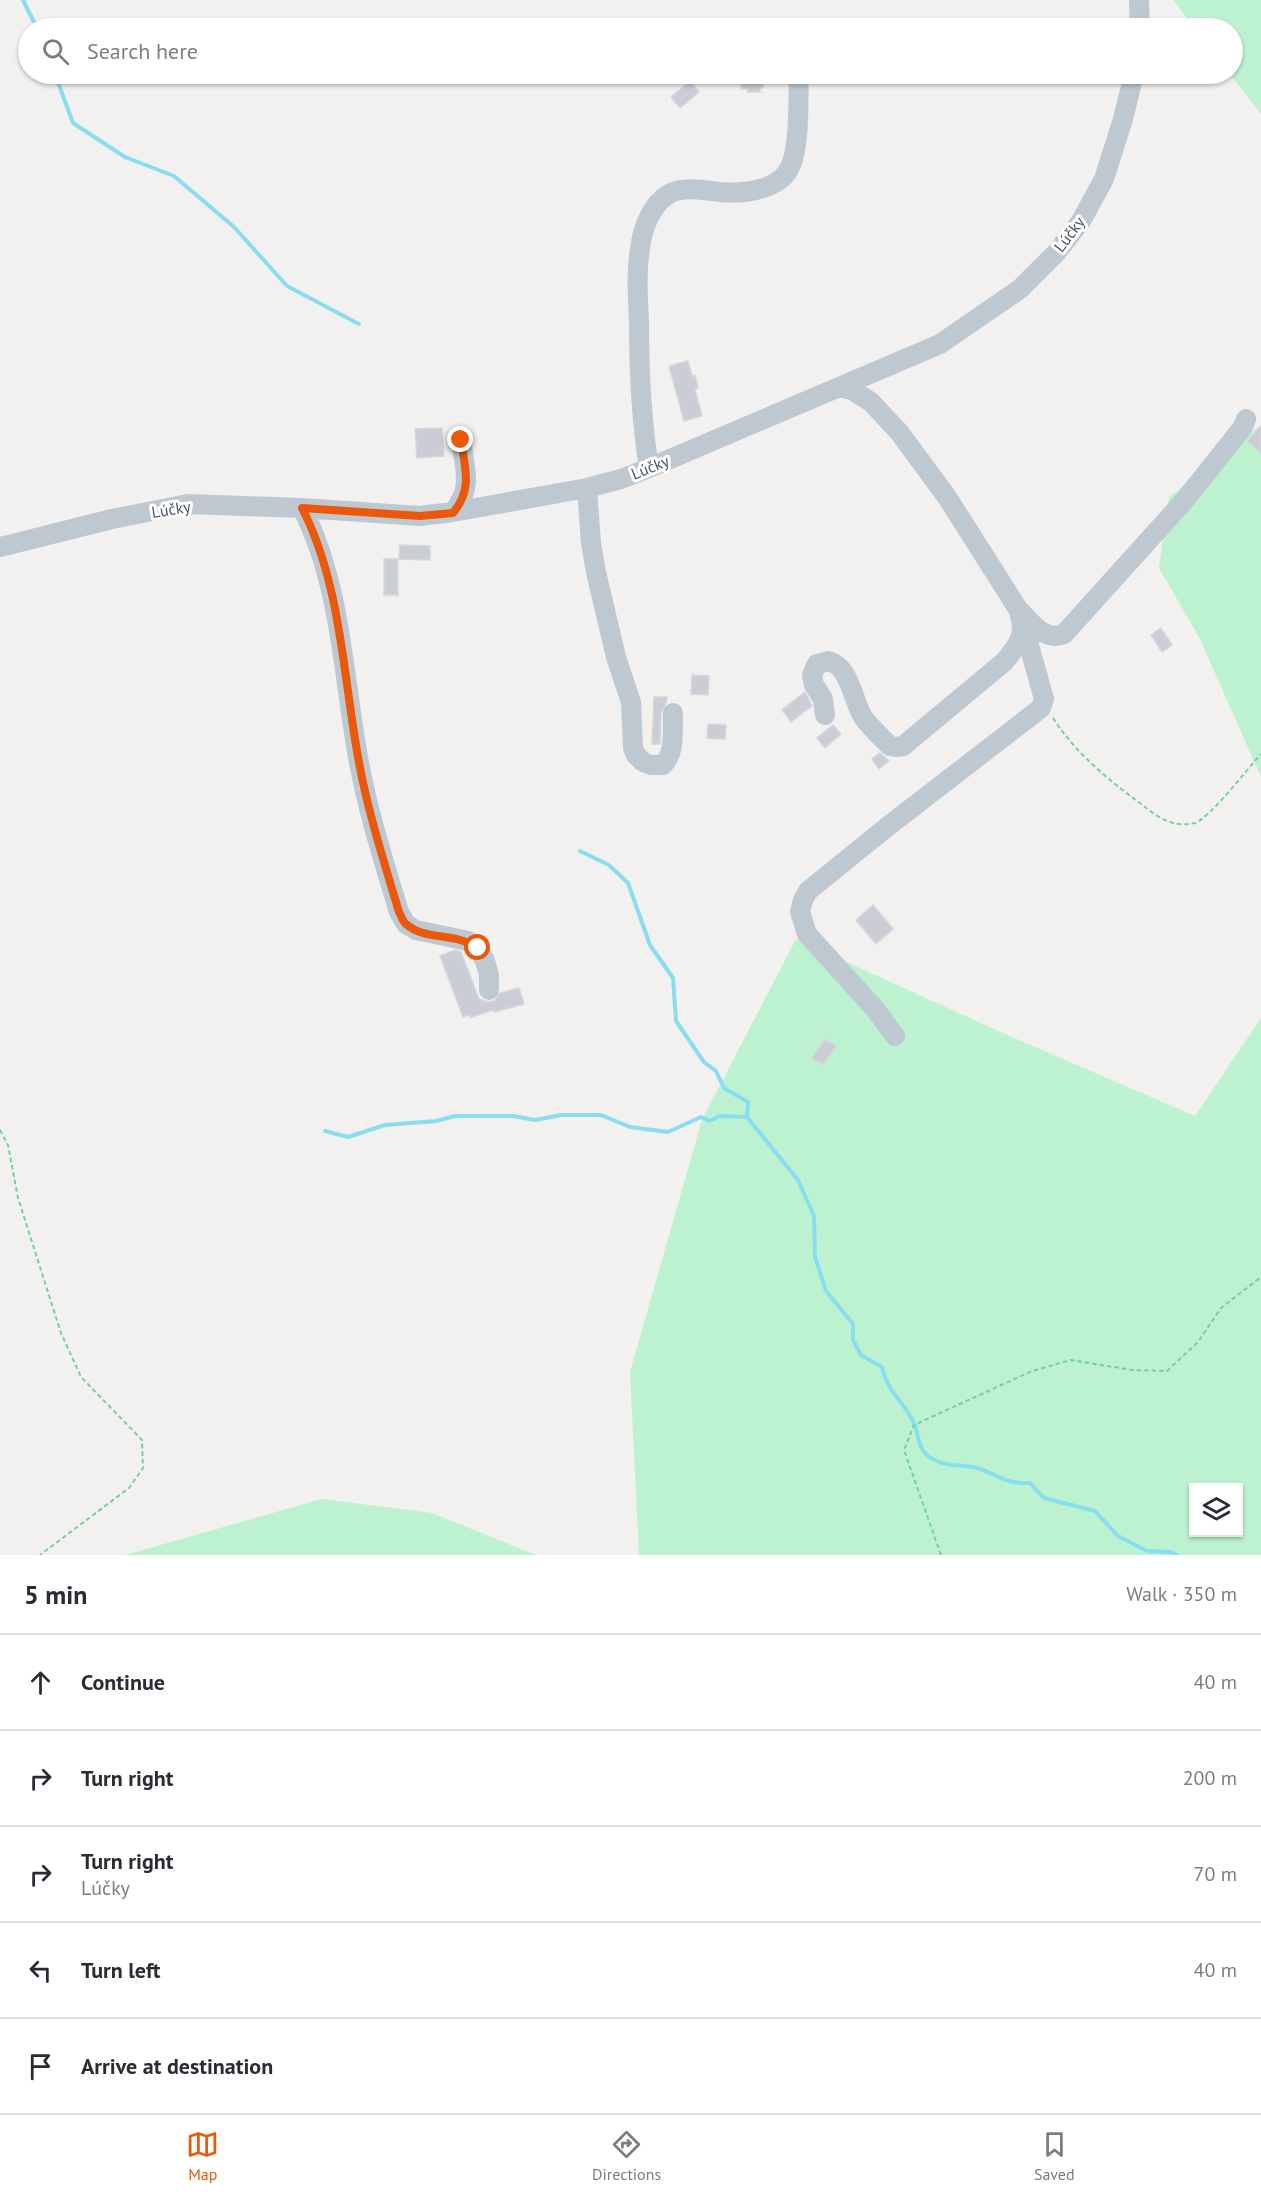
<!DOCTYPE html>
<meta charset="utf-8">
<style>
body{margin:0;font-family:"PT Sans",sans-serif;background:#f2f2f3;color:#2b2b33}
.controls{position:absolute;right:18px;bottom:18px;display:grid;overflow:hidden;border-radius:0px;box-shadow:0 2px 4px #0004}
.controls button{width:54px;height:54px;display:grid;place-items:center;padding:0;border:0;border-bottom:2px solid #e1e1e2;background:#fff;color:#2b2b33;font:30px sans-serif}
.stop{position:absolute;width:18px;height:18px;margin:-14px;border:4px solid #ea580c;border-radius:50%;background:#fff}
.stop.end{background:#ea580c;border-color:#fff;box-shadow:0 2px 6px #0008}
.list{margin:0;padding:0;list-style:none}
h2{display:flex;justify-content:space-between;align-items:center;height:78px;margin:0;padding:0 24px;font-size:26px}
h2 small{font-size:20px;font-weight:400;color:#7c7c81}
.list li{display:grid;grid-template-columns:39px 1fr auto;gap:18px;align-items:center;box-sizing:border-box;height:96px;padding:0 24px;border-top:2px solid #e1e1e2}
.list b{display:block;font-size:22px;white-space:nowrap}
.list p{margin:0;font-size:20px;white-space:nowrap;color:#7c7c81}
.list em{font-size:20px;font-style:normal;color:#7c7c81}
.icon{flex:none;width:33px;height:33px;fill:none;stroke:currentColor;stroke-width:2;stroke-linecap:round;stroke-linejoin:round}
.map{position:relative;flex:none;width:1261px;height:1555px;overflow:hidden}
.search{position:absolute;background:#fff;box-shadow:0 2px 4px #0004;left:18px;right:18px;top:18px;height:66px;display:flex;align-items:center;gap:15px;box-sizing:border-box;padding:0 21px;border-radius:33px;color:#7c7c81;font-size:22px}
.sheet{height:558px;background:#fff}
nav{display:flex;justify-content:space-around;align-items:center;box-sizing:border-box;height:84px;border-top:2px solid #e1e1e2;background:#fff;font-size:16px;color:#7c7c81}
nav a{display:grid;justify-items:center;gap:3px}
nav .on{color:#ea580c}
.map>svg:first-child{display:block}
</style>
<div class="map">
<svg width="1261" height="1555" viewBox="0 0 1261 1555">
<rect width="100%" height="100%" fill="#f3f0f0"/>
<path fill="#bdf2d0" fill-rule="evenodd" d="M 1173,0 L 1261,0 L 1261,114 L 1230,74 L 1232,74 L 1232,28 L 1195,28 Z
M 1261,425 L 1261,777 L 1200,639 L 1159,568 L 1169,497 Z
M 796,939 L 1005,1034 L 1195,1116 L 1261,1018 L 1261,1555 L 639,1555 L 630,1372 L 702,1120 ZM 1194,1488 L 1238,1488 L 1238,1532 L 1194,1532 Z
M 322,1499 L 432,1513 L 536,1555 L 125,1555 Z"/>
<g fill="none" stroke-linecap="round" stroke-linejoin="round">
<path stroke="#89ddf0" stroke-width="4" d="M 23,0 L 37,28
M 55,74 L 73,123 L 125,157 L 174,176 L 234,227 L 287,286 L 359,324
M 580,851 L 609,865 L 628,883 L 650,945 L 673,978 L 676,1021 L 704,1062 L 716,1071 L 724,1088 L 748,1102 L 747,1117
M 325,1131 L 348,1137 L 385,1125 L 436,1121 L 455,1116 L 513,1116 L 535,1120 L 561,1115 L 601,1115 L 630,1127 L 668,1132 L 701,1117 L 709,1121 L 720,1116 L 747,1117 L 798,1180 L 814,1216 L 815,1257 L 826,1291 L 853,1324 L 853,1340 L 861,1355 L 882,1367 C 887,1392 904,1401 914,1423 C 919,1434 917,1447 928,1456 C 946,1469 960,1463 977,1468 C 999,1475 1004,1484 1030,1483 L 1044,1498 L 1095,1511 L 1118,1536 L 1147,1551 L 1170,1552 L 1177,1555"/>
</g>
<path fill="#cacdd3" stroke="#d4d7dc" stroke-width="1.5" d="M 741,74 L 763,74 L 763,88 L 760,88 L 760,92 L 748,92 L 748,89 L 741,89 Z
M 690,81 L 699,92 L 680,108 L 671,97 Z
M 688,361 L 692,376 L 695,375 L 698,388 L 695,389 L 702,416 L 684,421 L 669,366 Z
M 1261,426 L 1261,453 L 1247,441 Z
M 442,428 L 444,456 L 417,458 L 415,429 Z
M 400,545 L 430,546 L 430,560 L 399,559 Z
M 384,559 L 398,559 L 398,595 L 384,595 Z
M 1161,628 L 1172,645 L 1162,652 L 1151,635 Z
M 692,675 L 709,676 L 708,695 L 691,694 Z
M 805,692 L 812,706 L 791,722 L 782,710 Z
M 654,697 L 667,697 L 666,703 L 661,713 L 660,744 L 652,744 Z
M 708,724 L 726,725 L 725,739 L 707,738 Z
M 833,725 L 841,734 L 825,748 L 817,738 Z
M 880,753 L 889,761 L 879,769 L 872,759 Z
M 873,905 L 893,929 L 876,944 L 856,920 Z
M 455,950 L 461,952 L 479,999 L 488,1002 L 494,1001 L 500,993 L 519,988 L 524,1004 L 494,1012 L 493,1010 L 470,1018 L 469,1015 L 463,1017 L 440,956 Z
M 825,1039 L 836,1046 L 823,1065 L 812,1058 Z"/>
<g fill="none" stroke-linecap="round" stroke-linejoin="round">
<path stroke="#73d1a1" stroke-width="2" stroke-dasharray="4.5 3" stroke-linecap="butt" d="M 1053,718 C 1074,751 1106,778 1137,801 C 1147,808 1156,817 1168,821 C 1176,825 1186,825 1195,823 C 1210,818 1248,768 1261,754
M 0,1130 L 8,1145 L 18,1198 L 61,1333 L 81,1377 L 142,1440 L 143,1468 L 129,1488 L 40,1555
M 941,1555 L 904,1450 L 914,1425 L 1032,1371 L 1071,1360 L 1132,1370 L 1167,1371 L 1198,1342 L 1221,1308 L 1261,1277"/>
<path stroke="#bdc8d0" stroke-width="20" d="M 1139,0 L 1140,28
M 649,468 C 641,419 639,371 639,322 C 638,298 636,273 640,249 C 642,230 651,204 669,194 C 682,186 704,190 719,192 C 742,194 781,191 791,165 C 800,143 798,98 799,74
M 587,488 L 591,543 L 596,572 L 616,657 L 631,702 L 633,748 L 636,755 L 643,762 L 651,765 L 663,765 C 676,752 672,731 673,713
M 302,508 C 341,584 343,675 358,757 C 367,809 384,862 399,912 L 406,924 L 416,930 L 468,941 L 478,948 L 485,961 L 489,975 L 489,990
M 453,512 C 473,489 465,469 461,440
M 0,547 L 112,519 L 188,504 L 302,508 L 420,516 L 453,512 L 587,488 L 621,479 L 649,468 L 940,344 L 1020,289 L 1057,252 L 1081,221 L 1104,179 L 1123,119 L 1134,74
M 1020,611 C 1032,623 1045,642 1064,634 L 1184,501 L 1243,427 L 1246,419
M 825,715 L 823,699 L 814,685 L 812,675 L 817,664 L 829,661 C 850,667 853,701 863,717 C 870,727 881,737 890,746 L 896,747 L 903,746 L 1004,662 C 1020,643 1027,633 1018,609 L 947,497 L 899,432 L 871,402 L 852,390 L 841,387
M 895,1036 L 875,1009 L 807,934 L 800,912 L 803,900 L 808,891 L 887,827 L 1041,708 L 1044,699 L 1023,624"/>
</g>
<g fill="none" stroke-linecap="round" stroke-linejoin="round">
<path stroke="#ea580c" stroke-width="8" d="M 461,440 C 465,469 473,489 453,513 L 420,516 L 302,508 C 341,584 343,675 358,757 C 367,809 384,862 399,912 C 401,916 403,922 406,924 C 425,941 456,932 478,948"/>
</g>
<g text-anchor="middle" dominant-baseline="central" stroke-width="6" stroke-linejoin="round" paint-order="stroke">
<g font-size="16" fill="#47545f" stroke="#fff">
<text transform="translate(1069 234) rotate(-53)">Lúčky</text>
<text transform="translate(650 467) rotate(-22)">Lúčky</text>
<text transform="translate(171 509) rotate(-9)">Lúčky</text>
</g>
</g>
</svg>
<div class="controls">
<button><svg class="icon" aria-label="layers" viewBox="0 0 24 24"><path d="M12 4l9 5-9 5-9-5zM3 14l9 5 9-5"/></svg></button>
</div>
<div class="stop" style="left:478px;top:948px"></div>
<div class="stop end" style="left:461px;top:440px"></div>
<div class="search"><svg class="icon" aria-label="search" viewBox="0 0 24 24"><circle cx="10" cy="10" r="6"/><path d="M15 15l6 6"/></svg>Search here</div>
</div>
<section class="sheet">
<h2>5 min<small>Walk · 350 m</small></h2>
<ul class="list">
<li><svg class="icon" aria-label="ahead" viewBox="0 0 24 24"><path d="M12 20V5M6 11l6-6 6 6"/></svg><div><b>Continue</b></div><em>40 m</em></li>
<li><svg class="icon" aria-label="right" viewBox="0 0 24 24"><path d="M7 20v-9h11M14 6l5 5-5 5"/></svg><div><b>Turn right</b></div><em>200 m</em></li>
<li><svg class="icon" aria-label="right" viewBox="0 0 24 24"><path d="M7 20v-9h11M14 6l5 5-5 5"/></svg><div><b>Turn right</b><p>Lúčky</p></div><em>70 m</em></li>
<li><svg class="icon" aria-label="left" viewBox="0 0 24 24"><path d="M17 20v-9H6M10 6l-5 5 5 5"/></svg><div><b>Turn left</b></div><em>40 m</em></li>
<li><svg class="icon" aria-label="arrive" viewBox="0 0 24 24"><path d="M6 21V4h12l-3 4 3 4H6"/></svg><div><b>Arrive at destination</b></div></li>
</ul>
</section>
<nav>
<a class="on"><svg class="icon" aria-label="map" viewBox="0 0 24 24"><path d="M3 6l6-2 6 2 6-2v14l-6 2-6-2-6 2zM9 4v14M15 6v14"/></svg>Map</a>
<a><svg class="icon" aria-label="directions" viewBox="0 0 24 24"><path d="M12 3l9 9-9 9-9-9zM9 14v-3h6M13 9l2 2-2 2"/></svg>Directions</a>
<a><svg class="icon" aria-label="saved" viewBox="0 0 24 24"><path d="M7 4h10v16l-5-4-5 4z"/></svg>Saved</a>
</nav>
